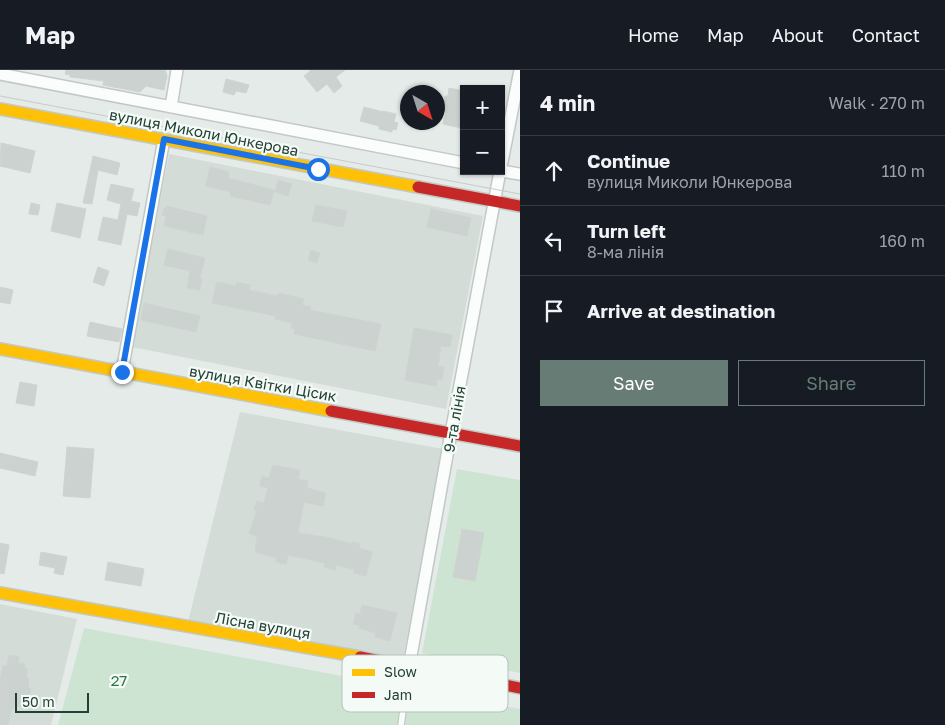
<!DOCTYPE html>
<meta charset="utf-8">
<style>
body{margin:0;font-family:"Golos Text",sans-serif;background:#20242c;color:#f1f3f6}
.controls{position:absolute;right:15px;top:15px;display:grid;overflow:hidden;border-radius:0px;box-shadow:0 1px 4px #0004}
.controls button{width:45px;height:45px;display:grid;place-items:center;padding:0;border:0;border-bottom:1px solid #363941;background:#171b24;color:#f1f3f6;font:25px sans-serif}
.compass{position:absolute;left:400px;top:15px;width:45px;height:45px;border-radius:50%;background:#171b24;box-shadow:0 1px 4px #0004;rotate:141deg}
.scale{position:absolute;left:15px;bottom:12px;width:74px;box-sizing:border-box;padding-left:5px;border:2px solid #224035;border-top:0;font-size:14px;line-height:18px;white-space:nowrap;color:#224035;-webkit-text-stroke:4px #f4faf6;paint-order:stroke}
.stop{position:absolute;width:15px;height:15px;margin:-11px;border:4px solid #1a73e8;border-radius:50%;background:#fff}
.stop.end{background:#1a73e8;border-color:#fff;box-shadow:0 1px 5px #0008}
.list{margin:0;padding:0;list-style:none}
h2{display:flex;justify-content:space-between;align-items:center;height:65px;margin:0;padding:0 20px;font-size:21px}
h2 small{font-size:16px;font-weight:400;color:#9ea1a6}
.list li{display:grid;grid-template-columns:32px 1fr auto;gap:15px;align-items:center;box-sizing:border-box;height:70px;padding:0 20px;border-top:1px solid #363941}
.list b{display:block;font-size:19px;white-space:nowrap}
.list p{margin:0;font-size:16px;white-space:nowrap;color:#9ea1a6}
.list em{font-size:16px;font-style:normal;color:#9ea1a6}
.actions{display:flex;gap:10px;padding:15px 20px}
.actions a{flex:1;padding:11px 0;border:1px solid #667c74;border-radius:0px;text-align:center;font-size:18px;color:#667c74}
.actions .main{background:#667c74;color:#fff}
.icon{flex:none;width:28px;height:28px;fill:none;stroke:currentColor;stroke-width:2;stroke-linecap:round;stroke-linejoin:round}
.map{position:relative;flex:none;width:520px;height:655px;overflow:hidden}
header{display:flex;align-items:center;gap:30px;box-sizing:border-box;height:70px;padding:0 25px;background:#171b24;border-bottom:1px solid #363941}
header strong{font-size:24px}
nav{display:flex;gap:28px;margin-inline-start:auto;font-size:18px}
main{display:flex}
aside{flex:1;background:#171b24}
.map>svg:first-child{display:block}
</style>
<header>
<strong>Map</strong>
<nav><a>Home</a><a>Map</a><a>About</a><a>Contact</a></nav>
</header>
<main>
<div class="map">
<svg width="520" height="655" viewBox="0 0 520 655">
<rect width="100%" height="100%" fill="#e5ebe8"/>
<path fill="#d3dcd7" d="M 169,84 L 483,146 L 446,339 L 132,277 Z
M 240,342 L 443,379 L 403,589 L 188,552 Z
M 0,534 L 77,549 L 51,655 L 0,655 Z"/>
<path fill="#cee4d3" d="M 457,399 L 520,410 L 520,603 L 422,583 Z
M 84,558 L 520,639 L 520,655 L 58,655 Z"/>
<path fill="#ccd2cf" stroke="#ced4d1" d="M 66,0 L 165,0 L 167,6 L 164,20 L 146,16 L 140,22 L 103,15 L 104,11 L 70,7 L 70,5 L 65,4 Z
M 311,0 L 345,0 L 336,7 L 342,16 L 334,23 L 327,14 L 317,22 L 304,6 Z
M 226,9 L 249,15 L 246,23 L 236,21 L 234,25 L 223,22 Z
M 449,18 L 464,21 L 464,54 L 462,54 L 461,58 L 443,54 L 446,42 L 442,41 L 445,26 L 448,26 Z
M 364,37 L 383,42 L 383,41 L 396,44 L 394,52 L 398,53 L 396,60 L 392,59 L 392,62 L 379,59 L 379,56 L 360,51 Z
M 1,73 L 35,81 L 30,103 L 0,96 Z
M 93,86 L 120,93 L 117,105 L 98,100 L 92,134 L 83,133 Z
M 210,97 L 229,102 L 228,108 L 274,120 L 270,135 L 230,126 L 231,122 L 206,116 Z
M 278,110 L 292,114 L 288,126 L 275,122 Z
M 111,114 L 134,119 L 131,131 L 140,133 L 137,146 L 127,144 L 121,175 L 98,170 L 103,147 L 118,150 L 121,134 L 107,130 Z
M 31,133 L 40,135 L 38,145 L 29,144 Z
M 57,133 L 86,139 L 80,168 L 51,161 Z
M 316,135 L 347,141 L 343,157 L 312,151 Z
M 167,136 L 207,146 L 203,165 L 164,156 L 166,146 L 162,145 L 164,138 L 167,138 Z
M 431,139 L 471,148 L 467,166 L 427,157 Z
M 168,179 L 205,188 L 200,208 L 202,209 L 200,220 L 187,218 L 190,201 L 164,195 Z
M 311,180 L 320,183 L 317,193 L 308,190 Z
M 98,197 L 109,201 L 104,216 L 93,212 Z
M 217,212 L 236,216 L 237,212 L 250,215 L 249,220 L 278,226 L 279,223 L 304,229 L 302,235 L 311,237 L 310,240 L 381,254 L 375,281 L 294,264 L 295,259 L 291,258 L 292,253 L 275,249 L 276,246 L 212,233 Z
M 0,217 L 13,220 L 10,234 L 0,232 Z
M 144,233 L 200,246 L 196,262 L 141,250 Z
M 90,252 L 122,259 L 119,272 L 87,266 Z
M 414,258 L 452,265 L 450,277 L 441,276 L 438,296 L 444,297 L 442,310 L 437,309 L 436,316 L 405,310 Z
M 20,312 L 37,315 L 34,336 L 16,333 Z
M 67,377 L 94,379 L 90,428 L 63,426 Z
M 0,383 L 38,392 L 35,406 L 0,398 Z
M 273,395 L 300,400 L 298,409 L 308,411 L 307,418 L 326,423 L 323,436 L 304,432 L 298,463 L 331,468 L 351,474 L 352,472 L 360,474 L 359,478 L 372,482 L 366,506 L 354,503 L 354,499 L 336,495 L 335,500 L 324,497 L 325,493 L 288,485 L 286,494 L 276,492 L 276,488 L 255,482 L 257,467 L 249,463 L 257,440 L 254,440 L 257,431 L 264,433 L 268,418 L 260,416 L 262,406 L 269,408 Z
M 462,459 L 484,463 L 475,511 L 453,507 Z
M 0,473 L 9,475 L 4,504 L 0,503 Z
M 41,482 L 67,487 L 63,505 L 54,503 L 55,498 L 39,495 Z
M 108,492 L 144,499 L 141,516 L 105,510 Z
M 362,535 L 397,543 L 390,571 L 375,567 L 376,563 L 359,558 L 360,556 L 353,554 L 356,543 L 360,544 Z
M 9,585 L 19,587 L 18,593 L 25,594 L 24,598 L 27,598 L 27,609 L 29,609 L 28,618 L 31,619 L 28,629 L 23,628 L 21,637 L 14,636 L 13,640 L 11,640 L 8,655 L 0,655 L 0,609 L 3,595 L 7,596 Z"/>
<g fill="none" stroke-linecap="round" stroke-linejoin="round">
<g stroke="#c2c8c5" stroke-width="8">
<path id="lane" d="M 401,655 L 409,598"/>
</g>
<g stroke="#c2c8c5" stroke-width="14">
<path id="street" d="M 0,4 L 464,93
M 171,37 L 177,0
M 501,97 L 520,0
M 501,101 L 520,104
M 122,302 L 164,69
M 409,597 L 451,363 L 500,101"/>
</g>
<g stroke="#c1c9c5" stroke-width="14">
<path id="slow" d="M 0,39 L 418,117
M 0,279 L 331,341
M 0,523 L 360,587"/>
</g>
<g stroke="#c1c9c5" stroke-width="14">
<path id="jam" d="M 418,117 L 520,136
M 331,341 L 520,376
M 360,587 L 520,618"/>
</g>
<use href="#lane" stroke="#fbfcfc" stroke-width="5.5"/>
<use href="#street" stroke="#fbfcfc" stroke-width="11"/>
<use href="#slow" stroke="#ffc107" stroke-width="11"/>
<use href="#jam" stroke="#c62828" stroke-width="11"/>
<path stroke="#c7ccca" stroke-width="1" d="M 0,26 L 520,124"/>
</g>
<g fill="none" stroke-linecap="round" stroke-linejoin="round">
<path stroke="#1a73e8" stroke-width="6" d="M 122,302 L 164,69 L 318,99"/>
</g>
<g text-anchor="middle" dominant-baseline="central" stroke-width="4.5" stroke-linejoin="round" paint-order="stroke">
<g font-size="15" fill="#224035" stroke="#f4faf6">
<text transform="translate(204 62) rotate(11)">вулиця Миколи Юнкерова</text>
<text transform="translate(263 313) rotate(10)">вулиця Квітки Цісик</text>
<text transform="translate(454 349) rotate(-80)">9-та лінія</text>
<text transform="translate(263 555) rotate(10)">Лісна вулиця</text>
</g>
<g font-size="15" fill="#2a7841" stroke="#f4faf6">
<text x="119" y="610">27</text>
</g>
</g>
<rect x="342" y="585" width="166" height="57" rx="8" fill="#f4faf6" stroke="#b5c2bc" stroke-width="1"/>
<rect x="352" y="599" width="23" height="7" fill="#ffc107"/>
<rect x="352" y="622" width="23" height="6" fill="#c62828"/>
<g font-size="14" fill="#224035">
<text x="384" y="607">Slow</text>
<text x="384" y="630">Jam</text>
</g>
</svg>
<div class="controls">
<button>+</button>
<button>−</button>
</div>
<svg class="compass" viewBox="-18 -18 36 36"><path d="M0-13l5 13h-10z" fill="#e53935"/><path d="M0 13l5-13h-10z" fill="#9ea1a6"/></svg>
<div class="scale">50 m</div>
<div class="stop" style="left:318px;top:99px"></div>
<div class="stop end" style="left:122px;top:302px"></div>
</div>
<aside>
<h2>4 min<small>Walk · 270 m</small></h2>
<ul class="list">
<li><svg class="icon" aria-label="ahead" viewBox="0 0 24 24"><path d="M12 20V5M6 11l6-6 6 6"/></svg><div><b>Continue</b><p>вулиця Миколи Юнкерова</p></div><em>110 m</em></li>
<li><svg class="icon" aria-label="left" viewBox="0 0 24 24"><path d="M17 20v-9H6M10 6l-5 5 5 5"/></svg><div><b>Turn left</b><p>8-ма лінія</p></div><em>160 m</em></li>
<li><svg class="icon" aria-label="arrive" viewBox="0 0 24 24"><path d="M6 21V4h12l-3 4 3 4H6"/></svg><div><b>Arrive at destination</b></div></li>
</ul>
<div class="actions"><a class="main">Save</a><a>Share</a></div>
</aside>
</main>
